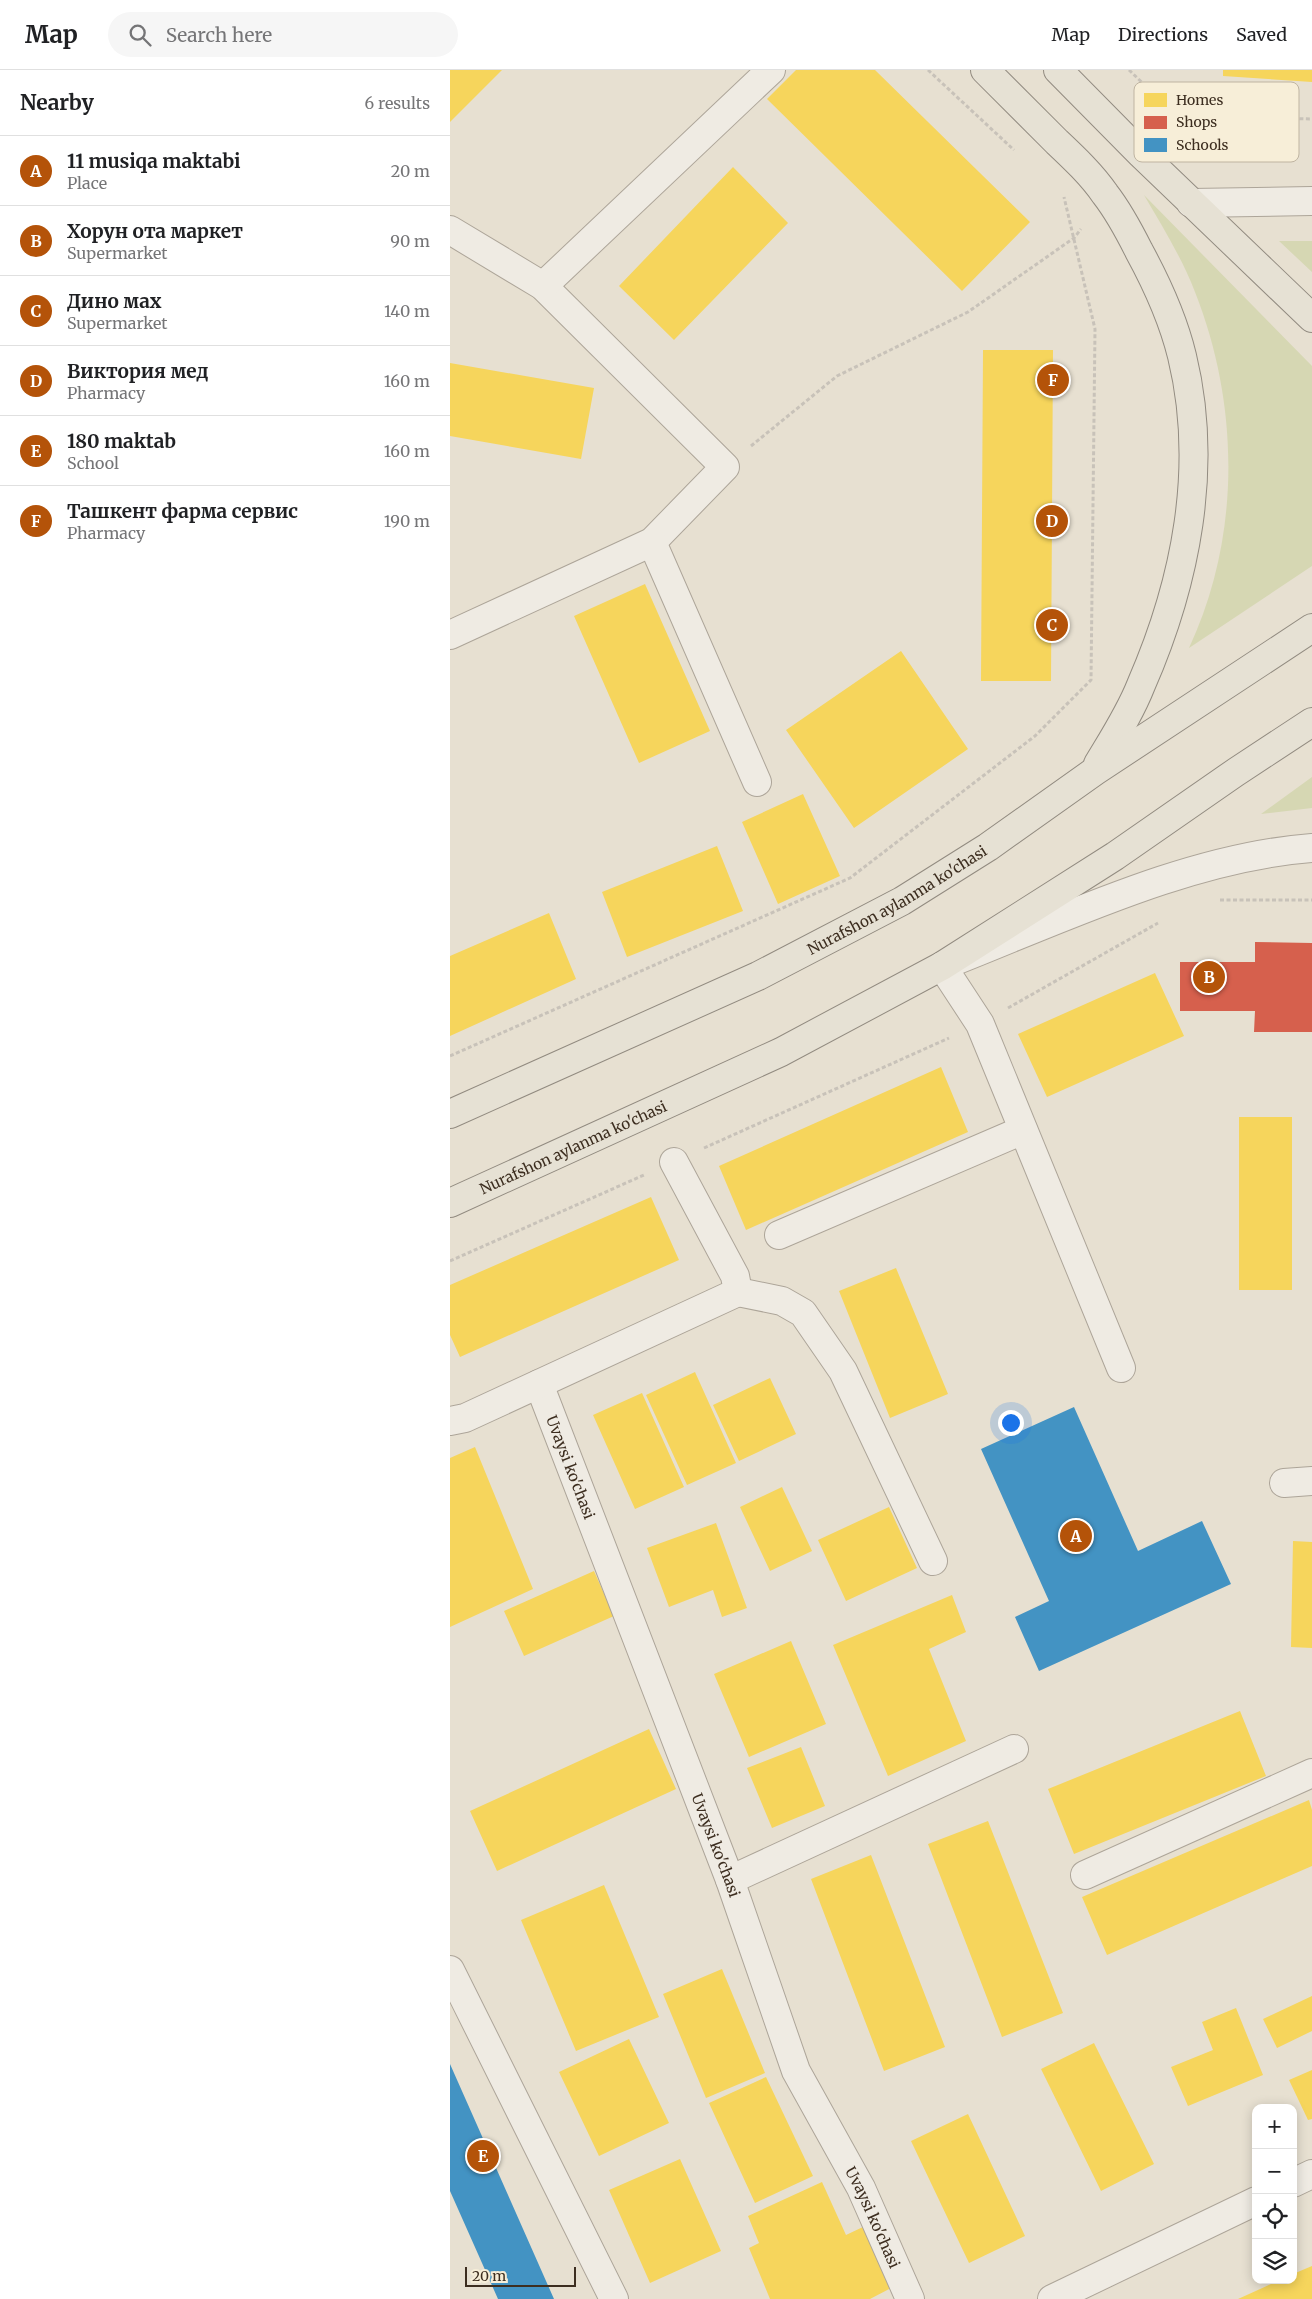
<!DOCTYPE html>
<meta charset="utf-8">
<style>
body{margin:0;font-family:Merriweather,serif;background:#f6f6f6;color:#202124}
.controls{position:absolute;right:15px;bottom:15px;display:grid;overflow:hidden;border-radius:10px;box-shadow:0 2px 12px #0003}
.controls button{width:45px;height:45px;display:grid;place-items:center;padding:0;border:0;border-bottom:1px solid #e0e0e0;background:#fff;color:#202124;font:25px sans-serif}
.scale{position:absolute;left:15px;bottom:12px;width:111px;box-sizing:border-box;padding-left:5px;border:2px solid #3d2e20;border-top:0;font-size:14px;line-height:18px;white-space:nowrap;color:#3d2e20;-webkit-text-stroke:4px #f7eed8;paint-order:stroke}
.you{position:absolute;left:560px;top:1352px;width:18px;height:18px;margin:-12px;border:4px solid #fff;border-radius:50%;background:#1a73e8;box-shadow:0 0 0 8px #1a73e833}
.badge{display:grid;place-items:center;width:32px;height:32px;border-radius:50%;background:#b45309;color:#fff;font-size:16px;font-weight:700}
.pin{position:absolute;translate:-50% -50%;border:2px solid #fff;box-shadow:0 1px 5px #0006}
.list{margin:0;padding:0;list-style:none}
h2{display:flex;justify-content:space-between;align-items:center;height:65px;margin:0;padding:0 20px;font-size:21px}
h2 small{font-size:16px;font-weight:400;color:#757577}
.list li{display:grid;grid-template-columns:32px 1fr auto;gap:15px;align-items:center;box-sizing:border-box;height:70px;padding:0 20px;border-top:1px solid #e0e0e0}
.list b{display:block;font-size:19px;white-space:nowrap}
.list p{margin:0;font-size:16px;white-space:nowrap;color:#757577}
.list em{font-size:16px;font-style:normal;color:#757577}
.icon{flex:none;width:28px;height:28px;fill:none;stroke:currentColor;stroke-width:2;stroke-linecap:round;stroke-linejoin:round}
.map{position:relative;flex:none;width:862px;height:2229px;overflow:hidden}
header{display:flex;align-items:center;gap:30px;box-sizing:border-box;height:70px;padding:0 25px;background:#fff;border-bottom:1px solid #e0e0e0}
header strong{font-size:24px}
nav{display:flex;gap:28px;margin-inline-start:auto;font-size:18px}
.search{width:350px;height:45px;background:#f6f6f6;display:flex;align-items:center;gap:12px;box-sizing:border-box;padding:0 18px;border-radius:28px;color:#757577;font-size:19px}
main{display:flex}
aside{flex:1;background:#fff}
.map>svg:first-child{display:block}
</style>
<header>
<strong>Map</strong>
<div class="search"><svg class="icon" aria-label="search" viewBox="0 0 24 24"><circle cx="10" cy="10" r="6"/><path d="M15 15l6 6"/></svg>Search here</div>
<nav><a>Map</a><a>Directions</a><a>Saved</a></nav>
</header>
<main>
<aside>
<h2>Nearby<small>6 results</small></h2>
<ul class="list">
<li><span class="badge">A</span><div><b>11 musiqa maktabi</b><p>Place</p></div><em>20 m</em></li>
<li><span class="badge">B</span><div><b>Хорун ота маркет</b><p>Supermarket</p></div><em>90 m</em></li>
<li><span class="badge">C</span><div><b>Дино мах</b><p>Supermarket</p></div><em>140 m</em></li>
<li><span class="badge">D</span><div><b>Виктория мед</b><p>Pharmacy</p></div><em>160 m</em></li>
<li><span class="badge">E</span><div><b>180 maktab</b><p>School</p></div><em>160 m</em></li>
<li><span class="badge">F</span><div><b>Ташкент фарма сервис</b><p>Pharmacy</p></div><em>190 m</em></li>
</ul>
</aside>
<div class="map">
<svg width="862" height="2229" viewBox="0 0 862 2229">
<rect width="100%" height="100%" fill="#e7e0d1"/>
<path fill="#d6d7b3" d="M 694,125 L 862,296 L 862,496 L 739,578 C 791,467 790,336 745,222 C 732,188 712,156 694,125 Z
M 829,171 L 862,171 L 862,202 Z
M 862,707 L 862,738 L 811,744 Z"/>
<path fill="#f6d55c" d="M 0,0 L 52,0 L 0,52 Z
M 346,0 L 425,0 L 580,152 L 512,221 L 317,29 Z
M 773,0 L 862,0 L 862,12 L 773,6 Z
M 283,97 L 338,153 L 224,270 L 169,216 Z
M 533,280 L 603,280 L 601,611 L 531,611 Z
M 0,293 L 144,318 L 131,389 L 0,366 Z
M 195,514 L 260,661 L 189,693 L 124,546 Z
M 451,581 L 518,679 L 404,758 L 336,660 Z
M 353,724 L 390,806 L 328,834 L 292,752 Z
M 267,776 L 293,841 L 177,887 L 152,822 Z
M 99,843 L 126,909 L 0,966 L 0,886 Z
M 705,903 L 734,966 L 597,1027 L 568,964 Z
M 491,997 L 518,1062 L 296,1160 L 269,1096 Z
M 789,1047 L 842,1047 L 842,1220 L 789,1220 Z
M 201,1127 L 229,1190 L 10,1287 L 0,1265 L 0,1215 Z
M 446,1198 L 498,1324 L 440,1348 L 389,1221 Z
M 245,1302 L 286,1393 L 237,1415 L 196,1325 Z
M 320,1308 L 346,1364 L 289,1391 L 263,1335 Z
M 192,1323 L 234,1417 L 185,1439 L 143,1345 Z
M 25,1377 L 83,1519 L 0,1557 L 0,1388 Z
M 332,1417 L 362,1481 L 320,1501 L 290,1437 Z
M 439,1437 L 467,1498 L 396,1531 L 368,1470 Z
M 266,1453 L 297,1538 L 272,1547 L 263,1520 L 219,1537 L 197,1478 Z
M 843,1471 L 862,1472 L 862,1578 L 841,1577 Z
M 144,1501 L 164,1546 L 74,1586 L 54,1541 Z
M 502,1525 L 516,1562 L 479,1579 L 516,1671 L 438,1706 L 383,1575 Z
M 341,1571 L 376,1654 L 299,1687 L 264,1604 Z
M 790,1641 L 816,1706 L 624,1784 L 598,1719 Z
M 199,1659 L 226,1719 L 47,1801 L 20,1741 Z
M 351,1677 L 375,1736 L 322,1758 L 297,1698 Z
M 859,1730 L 862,1740 L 862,1796 L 657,1885 L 632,1827 Z
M 538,1751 L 613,1943 L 552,1967 L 478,1774 Z
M 421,1785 L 495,1977 L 434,2001 L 361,1809 Z
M 154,1815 L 209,1947 L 126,1981 L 71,1850 Z
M 272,1899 L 315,2003 L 256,2028 L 213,1924 Z
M 862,1926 L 862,1961 L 827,1978 L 813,1949 Z
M 786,1938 L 813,2005 L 738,2036 L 721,1997 L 763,1980 L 752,1952 Z
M 179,1969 L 219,2053 L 149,2086 L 109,2002 Z
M 644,1973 L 704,2094 L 651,2121 L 591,1999 Z
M 862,2000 L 862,2049 L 858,2050 L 839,2010 Z
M 316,2007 L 363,2106 L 305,2133 L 259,2033 Z
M 518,2044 L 575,2166 L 519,2193 L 461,2071 Z
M 230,2089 L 271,2181 L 200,2213 L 159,2120 Z
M 372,2112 L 396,2165 L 415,2156 L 443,2217 L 420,2229 L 320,2229 L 299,2178 L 309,2173 L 298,2146 Z
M 862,2196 L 862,2229 L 788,2229 L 830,2210 L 843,2210 L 843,2204 Z"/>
<path fill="#d6604d" d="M 805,872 L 862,873 L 862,962 L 804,962 L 805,941 L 730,941 L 730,892 L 805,892 Z"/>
<path fill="#4393c3" d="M 624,1337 L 688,1481 L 752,1451 L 781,1514 L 589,1601 L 565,1547 L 599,1531 L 531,1379 Z
M 0,1994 L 104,2229 L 48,2229 L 0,2121 Z"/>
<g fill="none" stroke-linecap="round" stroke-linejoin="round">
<g stroke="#ada599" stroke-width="30">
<g id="minor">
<path d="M 741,133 L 862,131"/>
<path d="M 0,160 L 93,216 L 275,397 L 202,472 L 0,565"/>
<path d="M 93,216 L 321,0"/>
<path d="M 202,472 L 307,712"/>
<path d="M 329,1165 L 573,1060"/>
<path d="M 288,1222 L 332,1231 L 353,1243 L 393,1301 L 483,1491"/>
<path d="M 671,1298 L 530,954 L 492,896 C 608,851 738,787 862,778"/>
<path id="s1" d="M 89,1314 L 280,1810 L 346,2001 L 411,2118 L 460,2229"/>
<path d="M 0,1351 L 15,1348 L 288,1222 L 285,1206 L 224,1092"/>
<path d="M 834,1413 L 862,1411"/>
<path d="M 635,1805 L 862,1703"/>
<path d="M 280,1810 L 564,1679"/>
<path d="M 0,1900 L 164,2229"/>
<path d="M 843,2113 L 862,2104"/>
<path d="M 602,2229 L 806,2131"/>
</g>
</g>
<g stroke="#928b80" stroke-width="30">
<g id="major">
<path d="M 535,0 C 559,24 583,48 607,72 C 624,88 642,105 655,124 C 669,142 679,161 689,181 C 707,214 723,249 732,286 C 759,397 736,512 691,615 C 680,643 663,669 648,694"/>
<path d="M 608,0 L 691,84 L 862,248"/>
<path id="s2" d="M 0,1044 L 308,906 L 452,831 L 538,777 L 645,701 L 862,558"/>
<path id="s3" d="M 0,1133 L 331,982 L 492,896 L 665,786 L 786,702 L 862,652"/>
</g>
</g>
<path stroke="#c8c2b9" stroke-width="3" stroke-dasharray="4 2.5" stroke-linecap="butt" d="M 478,0 L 564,80
M 679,0 L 726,45 L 862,49
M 712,59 L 726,45
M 301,376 L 387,306 L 518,242 L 624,168 L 631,159
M 770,830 L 862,830
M 558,938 L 708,853
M 0,986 L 400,808 L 585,666 L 641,610 L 645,259 L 614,127
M 254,1078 L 499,968
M 0,1191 L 194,1105"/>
<use href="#minor" stroke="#efebe3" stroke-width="28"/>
<use href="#major" stroke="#e6e1d4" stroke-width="28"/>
</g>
<g text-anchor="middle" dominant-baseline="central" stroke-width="5" stroke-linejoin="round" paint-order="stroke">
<g font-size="15" fill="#3d2e20" stroke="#f7eed8">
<text stroke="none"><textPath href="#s2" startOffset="496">Nurafshon aylanma ko'chasi</textPath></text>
<text stroke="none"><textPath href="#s3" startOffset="135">Nurafshon aylanma ko'chasi</textPath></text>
<text stroke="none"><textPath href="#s1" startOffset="89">Uvaysi ko'chasi</textPath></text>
<text stroke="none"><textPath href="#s1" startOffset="494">Uvaysi ko'chasi</textPath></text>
<text stroke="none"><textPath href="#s1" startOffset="899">Uvaysi ko'chasi</textPath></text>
</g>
</g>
<rect x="684" y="12" width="165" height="80" rx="8" fill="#f7eed8" stroke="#bfb4a1" stroke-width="1"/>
<rect x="694" y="23" width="23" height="14" fill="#f6d55c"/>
<rect x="694" y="46" width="23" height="13" fill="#d6604d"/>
<rect x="694" y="68" width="23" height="14" fill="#4393c3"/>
<g font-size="14" fill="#3d2e20">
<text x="726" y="35">Homes</text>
<text x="726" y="57">Shops</text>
<text x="726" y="80">Schools</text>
</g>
</svg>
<div class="controls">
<button>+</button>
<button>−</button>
<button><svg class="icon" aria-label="locate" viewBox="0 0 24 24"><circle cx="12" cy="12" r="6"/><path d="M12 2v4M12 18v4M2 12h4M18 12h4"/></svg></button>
<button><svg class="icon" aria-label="layers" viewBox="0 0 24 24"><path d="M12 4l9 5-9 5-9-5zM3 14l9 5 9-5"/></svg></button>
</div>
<div class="scale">20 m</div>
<div class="you"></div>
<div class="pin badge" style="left:626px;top:1466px">A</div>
<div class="pin badge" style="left:759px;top:907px">B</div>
<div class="pin badge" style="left:602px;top:555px">C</div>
<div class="pin badge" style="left:602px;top:451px">D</div>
<div class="pin badge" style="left:33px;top:2086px">E</div>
<div class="pin badge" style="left:603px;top:310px">F</div>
</div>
</main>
